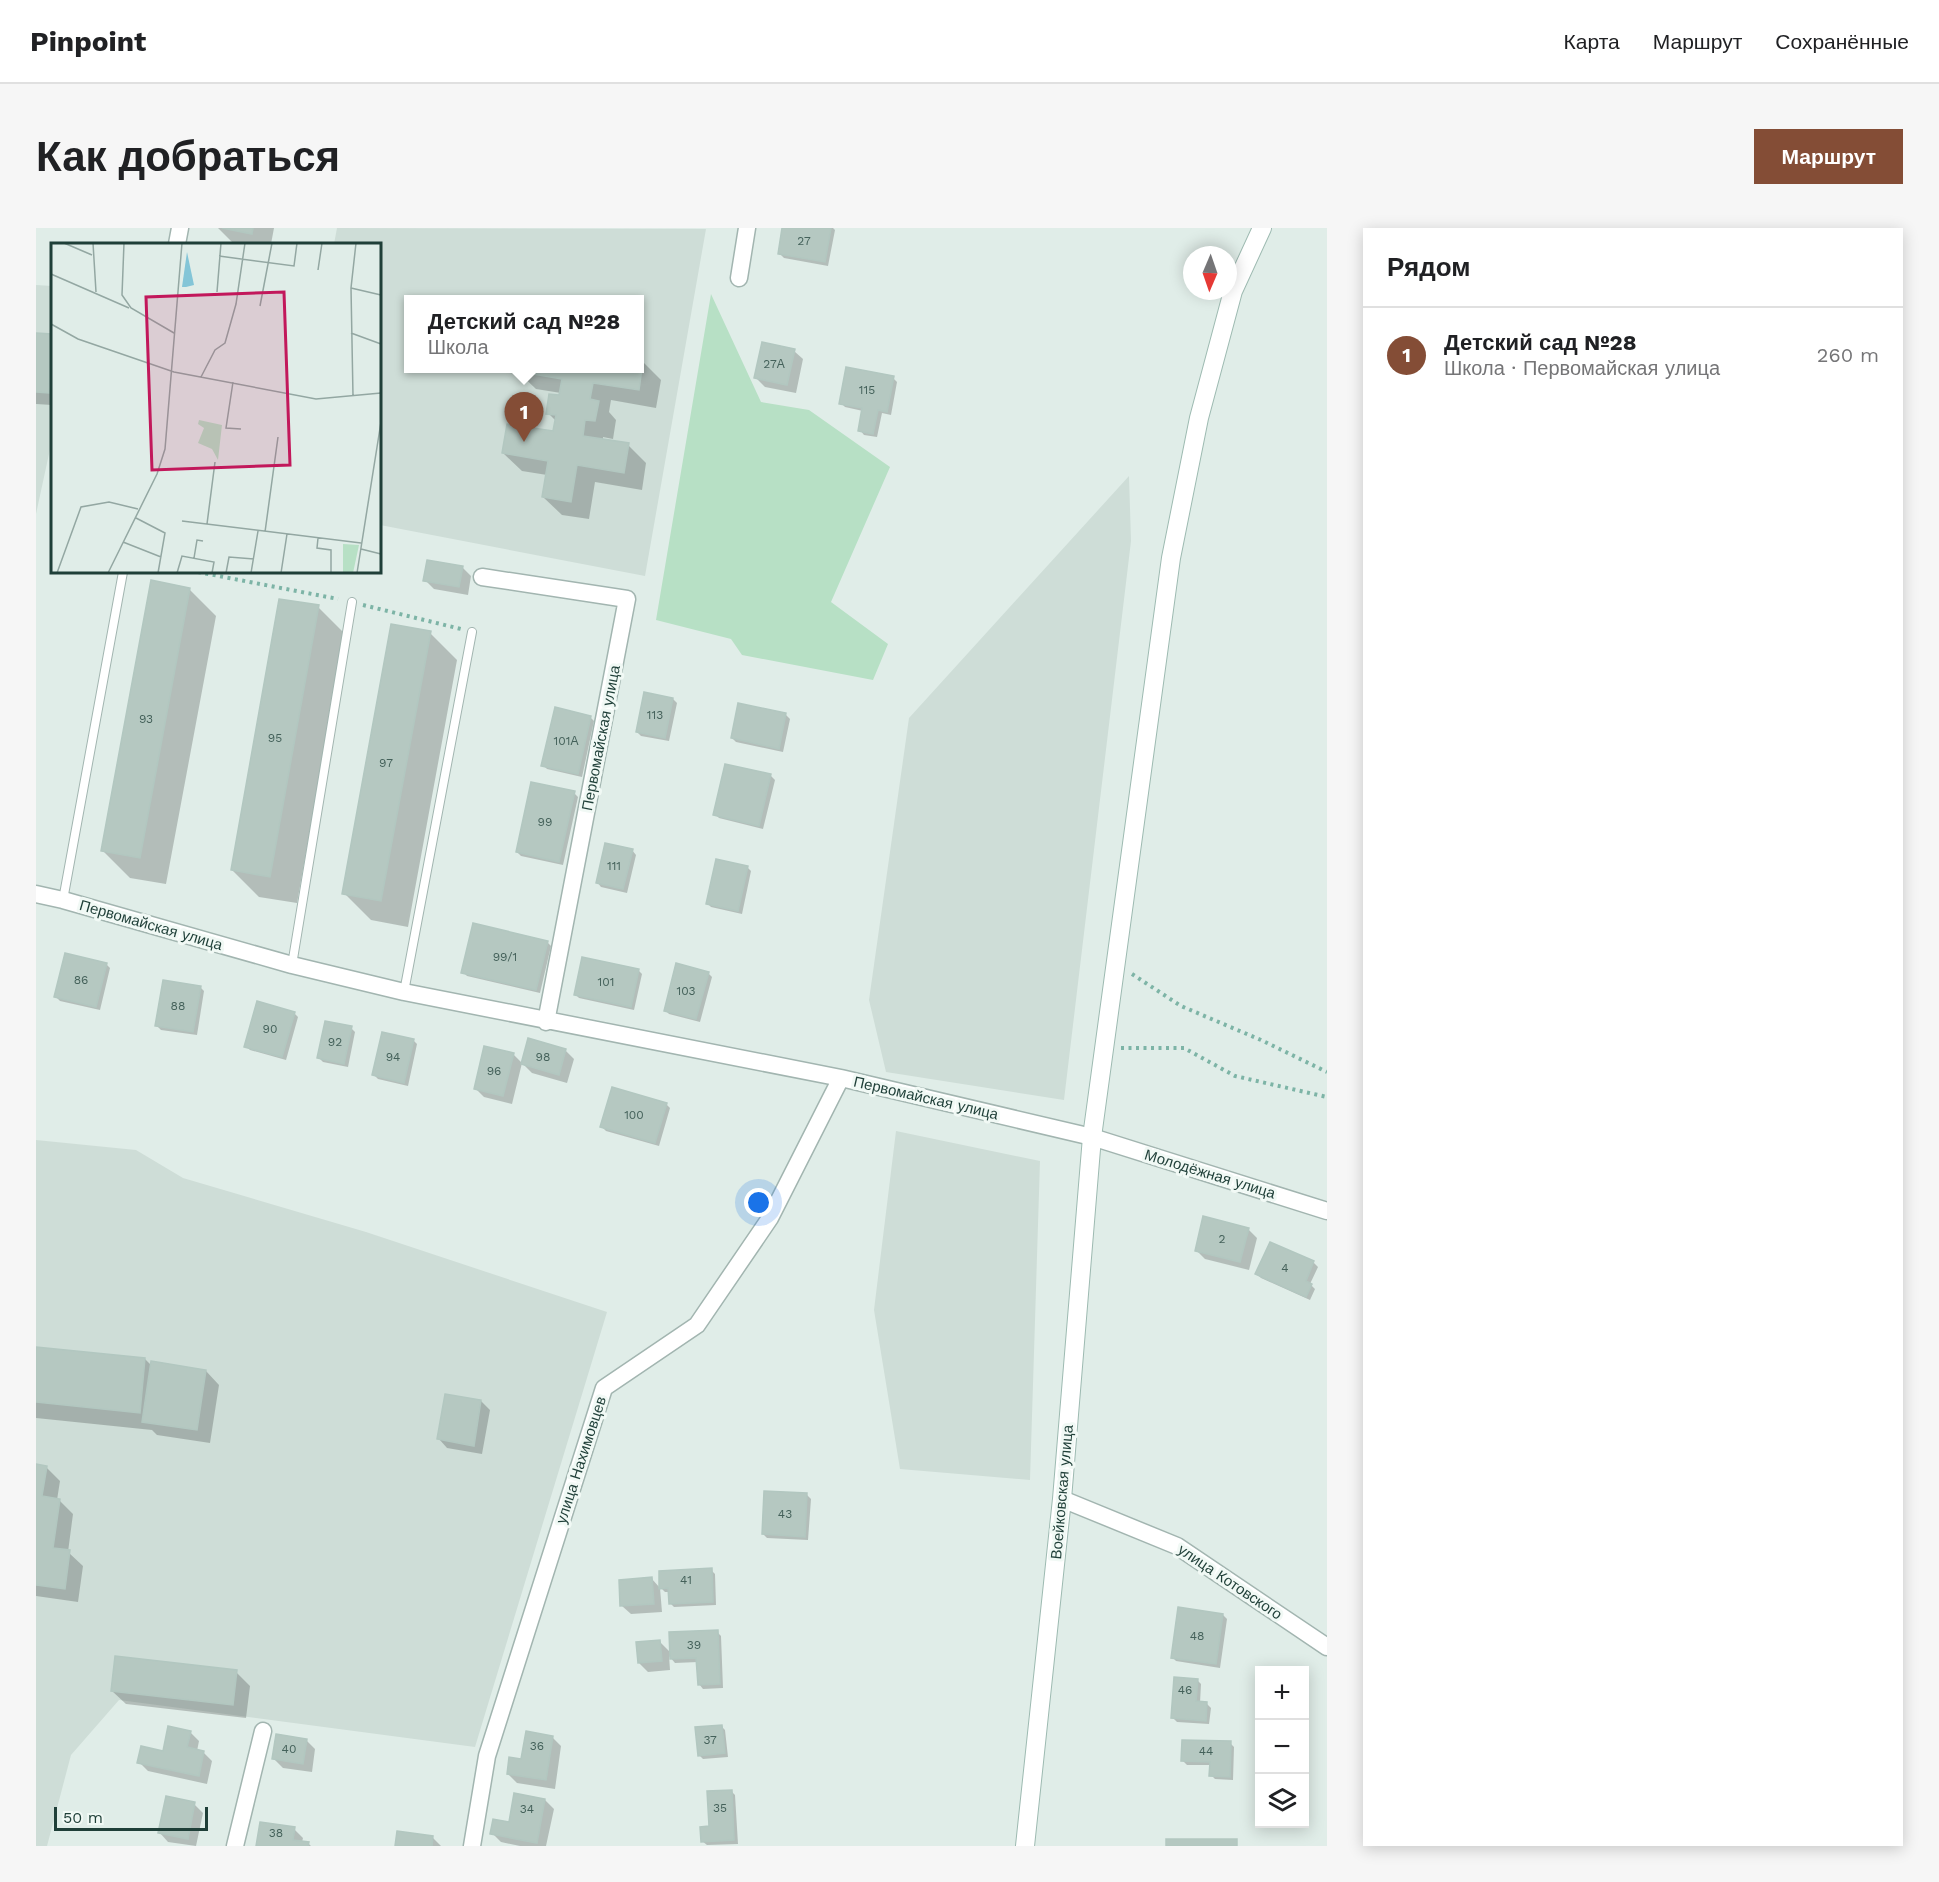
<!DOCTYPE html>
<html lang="ru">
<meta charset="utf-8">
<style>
body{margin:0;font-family:"Work Sans",sans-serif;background:#f6f6f6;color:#202124}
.controls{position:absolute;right:18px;bottom:18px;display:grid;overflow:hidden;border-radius:0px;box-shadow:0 3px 15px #0003}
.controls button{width:54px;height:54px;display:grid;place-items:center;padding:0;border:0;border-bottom:2px solid #e0e0e0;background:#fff;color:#202124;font:30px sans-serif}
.compass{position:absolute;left:1147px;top:18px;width:54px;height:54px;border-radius:50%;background:#fff;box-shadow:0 3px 15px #0003;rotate:182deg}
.scale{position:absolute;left:18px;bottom:15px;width:154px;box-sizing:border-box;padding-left:6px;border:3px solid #1f3f38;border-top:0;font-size:16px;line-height:21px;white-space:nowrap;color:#1f3f38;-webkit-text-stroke:4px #f1f9f5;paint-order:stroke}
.you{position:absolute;left:723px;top:975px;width:21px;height:21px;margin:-15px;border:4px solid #fff;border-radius:50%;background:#1a73e8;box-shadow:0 0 0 9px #1a73e833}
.badge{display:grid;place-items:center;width:39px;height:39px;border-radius:50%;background:#844d36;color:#fff;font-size:20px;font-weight:700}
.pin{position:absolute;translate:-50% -50px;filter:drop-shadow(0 2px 3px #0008)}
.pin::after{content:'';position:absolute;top:32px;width:21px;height:18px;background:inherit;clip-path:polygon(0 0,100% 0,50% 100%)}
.popup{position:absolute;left:368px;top:67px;width:240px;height:78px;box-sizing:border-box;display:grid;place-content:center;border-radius:0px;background:#fff;filter:drop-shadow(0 2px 4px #0005);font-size:20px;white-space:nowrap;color:#757577}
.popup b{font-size:22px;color:#202124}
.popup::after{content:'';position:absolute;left:50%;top:100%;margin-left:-12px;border:12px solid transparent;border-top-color:#fff}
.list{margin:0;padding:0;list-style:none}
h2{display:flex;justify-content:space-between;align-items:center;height:78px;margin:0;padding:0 24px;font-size:26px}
h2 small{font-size:20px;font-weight:400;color:#757577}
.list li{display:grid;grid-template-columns:39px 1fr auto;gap:18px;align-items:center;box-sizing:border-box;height:96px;padding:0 24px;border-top:2px solid #e0e0e0}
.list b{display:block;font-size:22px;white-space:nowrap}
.list p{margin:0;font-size:20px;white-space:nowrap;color:#757577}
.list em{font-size:20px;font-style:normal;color:#757577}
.icon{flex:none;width:33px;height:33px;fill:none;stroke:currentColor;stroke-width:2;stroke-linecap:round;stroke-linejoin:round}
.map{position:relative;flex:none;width:1291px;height:1618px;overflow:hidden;border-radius:0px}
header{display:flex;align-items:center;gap:36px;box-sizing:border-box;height:84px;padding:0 30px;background:#fff;border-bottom:2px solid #e0e0e0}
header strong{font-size:28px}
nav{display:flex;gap:33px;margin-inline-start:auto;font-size:21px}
.intro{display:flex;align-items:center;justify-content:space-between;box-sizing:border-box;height:144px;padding:0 36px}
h1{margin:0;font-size:42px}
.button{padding:15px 27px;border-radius:0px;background:#844d36;color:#fff;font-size:21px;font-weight:700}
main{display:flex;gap:36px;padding:0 36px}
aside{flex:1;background:#fff;border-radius:0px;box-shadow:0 3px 15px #0003}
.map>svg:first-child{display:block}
</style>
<header>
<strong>Pinpoint</strong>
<nav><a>Карта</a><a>Маршрут</a><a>Сохранённые</a></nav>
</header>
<div class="intro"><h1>Как добраться</h1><a class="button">Маршрут</a></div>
<main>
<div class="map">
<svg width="1291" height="1618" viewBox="0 0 1291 1618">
<rect width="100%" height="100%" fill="#e0ede8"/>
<path fill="#ceddd7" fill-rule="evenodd" d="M 301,0 L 670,1 L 609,348 L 344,297 L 344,16 L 298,16 ZM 372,71 L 604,71 L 604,140 L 372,140 Z
M 0,57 L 16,58 L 16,212 L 0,286 Z
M 1093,248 L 1095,313 L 1028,872 L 850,844 L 833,772 L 873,490 Z
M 860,903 L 1004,933 L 994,1252 L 864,1241 L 838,1082 Z
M 0,912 L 100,922 L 147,950 L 330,1004 L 571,1084 L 439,1519 L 83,1472 L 35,1527 L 11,1618 L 0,1618 Z"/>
<path fill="#b7e0c5" d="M 675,66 L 725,174 L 773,182 L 854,239 L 795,374 L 852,416 L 837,452 L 706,427 L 695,411 L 620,392 Z"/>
<path fill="#0003" d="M 182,0 L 238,0 L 235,16 L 198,16 Z
M 748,0 L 797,0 L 799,2 L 792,38 L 748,30 L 744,26 Z
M 0,107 L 16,108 L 16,177 L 0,176 Z
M 758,123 L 767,131 L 760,165 L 729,159 L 720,150 Z
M 604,134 L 607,134 L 625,152 L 620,180 L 575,172 L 573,184 L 580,192 L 577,211 L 567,209 L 567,213 L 592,217 L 610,235 L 606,262 L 559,254 L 553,291 L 526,287 L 507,269 L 511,247 L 486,243 L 467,225 L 518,205 L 520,193 L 512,185 L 525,169 L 525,165 L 500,161 L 481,143 L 604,140 Z
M 857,150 L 861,154 L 855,187 L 846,185 L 841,209 L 828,207 L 824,202 L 827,183 L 809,179 L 805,175 Z
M 426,339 L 435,348 L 432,367 L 398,361 L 389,352 Z
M 153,361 L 180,388 L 130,656 L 94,650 L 67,623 Z
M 282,379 L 309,406 L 261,675 L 223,669 L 196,642 Z
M 394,405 L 421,432 L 372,699 L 335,692 L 308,665 Z
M 637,471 L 641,475 L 633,513 L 605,508 L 601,504 Z
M 750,487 L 754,491 L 747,524 L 700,514 L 696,510 Z
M 554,489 L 558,493 L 546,549 L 511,541 L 507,537 Z
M 690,538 L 735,548 L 739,552 L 727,601 L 683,590 L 679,586 Z
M 538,565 L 542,569 L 527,637 L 485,628 L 481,624 Z
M 596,622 L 600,627 L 591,665 L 565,659 L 561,654 Z
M 711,639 L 715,643 L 706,686 L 675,679 L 671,675 Z
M 511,714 L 515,718 L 504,765 L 431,748 L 427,744 Z
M 70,736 L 74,740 L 64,782 L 24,773 L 20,769 Z
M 602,742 L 606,746 L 598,782 L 543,770 L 539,766 Z
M 672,745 L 676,749 L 664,794 L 633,786 L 629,782 Z
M 164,759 L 168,763 L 161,807 L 125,802 L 121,798 Z
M 258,785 L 262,789 L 250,832 L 214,822 L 210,818 Z
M 315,800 L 319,804 L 312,839 L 287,834 L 283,830 Z
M 377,812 L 381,816 L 372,858 L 342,851 L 338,847 Z
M 529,822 L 538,831 L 531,855 L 496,845 L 487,836 Z
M 477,826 L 486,835 L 476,876 L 448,869 L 439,860 Z
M 630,876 L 634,880 L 623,918 L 570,903 L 566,899 Z
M 1212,1001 L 1221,1010 L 1213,1042 L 1169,1031 L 1160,1022 Z
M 1235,1016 L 1278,1035 L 1282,1039 L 1274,1056 L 1279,1061 L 1274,1072 L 1225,1050 L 1221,1046 Z
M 0,1121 L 109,1131 L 116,1138 L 170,1143 L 183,1157 L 174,1215 L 121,1207 L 116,1202 L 0,1190 Z
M 445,1173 L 454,1182 L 446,1226 L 411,1220 L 403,1211 Z
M 0,1238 L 10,1239 L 24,1253 L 21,1272 L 24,1273 L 37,1286 L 32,1324 L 47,1338 L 42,1374 L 0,1368 Z
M 771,1267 L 775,1271 L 772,1312 L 731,1310 L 727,1306 Z
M 675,1342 L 679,1346 L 680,1377 L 638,1379 L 634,1375 L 634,1364 L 629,1364 L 625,1360 Z
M 616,1351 L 624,1360 L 626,1384 L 595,1386 L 586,1378 Z
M 1187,1387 L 1191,1391 L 1184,1440 L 1140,1433 L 1136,1429 Z
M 681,1404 L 685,1408 L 687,1460 L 667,1461 L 663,1456 L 662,1434 L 639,1435 L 633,1428 L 634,1442 L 612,1444 L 603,1435 L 623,1413 L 635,1425 Z
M 200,1444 L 214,1458 L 210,1490 L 90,1476 L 76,1463 Z
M 1161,1452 L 1165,1456 L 1164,1475 L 1171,1476 L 1175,1480 L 1173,1496 L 1141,1494 L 1137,1490 Z
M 685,1498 L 689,1502 L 692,1529 L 667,1531 L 663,1527 Z
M 154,1504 L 163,1513 L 161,1523 L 167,1524 L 176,1533 L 171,1556 L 112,1543 L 103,1534 L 128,1525 Z
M 516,1509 L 525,1518 L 519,1561 L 481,1555 L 472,1546 Z
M 270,1512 L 279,1521 L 276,1544 L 247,1540 L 238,1531 Z
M 1194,1515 L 1198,1519 L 1197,1552 L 1179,1551 L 1175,1547 L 1175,1537 L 1151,1537 L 1147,1533 Z
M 695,1563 L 699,1567 L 702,1616 L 671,1617 L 666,1613 Z
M 509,1572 L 518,1581 L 510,1618 L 484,1618 L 465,1614 L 456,1605 L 474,1596 Z
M 158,1576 L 167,1585 L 160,1618 L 132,1614 L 124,1605 Z
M 258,1601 L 267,1610 L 266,1614 L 272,1615 L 275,1618 L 222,1618 Z
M 397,1610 L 405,1618 L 361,1618 Z"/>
<path fill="#b5c8c1" stroke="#b2c7c0" stroke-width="1.5" d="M 186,0 L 217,0 L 216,6 Z
M 746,0 L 795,0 L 789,34 L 742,26 Z
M 0,105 L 16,106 L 13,165 L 0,164 Z
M 726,114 L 759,121 L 751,157 L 718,150 Z
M 604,132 L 607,133 L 603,162 L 557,155 L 554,171 L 563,173 L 559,193 L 549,192 L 547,208 L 593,215 L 588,245 L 541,237 L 535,274 L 506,269 L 512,233 L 466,225 L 471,196 L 517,203 L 520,187 L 510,186 L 513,166 L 523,167 L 526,151 L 480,143 L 480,140 L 604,140 Z
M 810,139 L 858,148 L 851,184 L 842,182 L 837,206 L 822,203 L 826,180 L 803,176 Z
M 391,332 L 427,338 L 423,359 L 387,353 Z
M 115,352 L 154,360 L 104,630 L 65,623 Z
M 243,371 L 283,377 L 234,649 L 195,642 Z
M 355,396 L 395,403 L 345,673 L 306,666 Z
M 608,464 L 637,470 L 629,510 L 600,504 Z
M 702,475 L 750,485 L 743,521 L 695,510 Z
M 519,479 L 555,488 L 542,546 L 505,538 Z
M 689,536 L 735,546 L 723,598 L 677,587 Z
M 495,554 L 539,563 L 523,634 L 480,624 Z
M 569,615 L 597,621 L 587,661 L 560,655 Z
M 680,631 L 712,638 L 702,683 L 670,676 Z
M 437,695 L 512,713 L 500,762 L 425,745 Z
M 29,725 L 71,735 L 60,779 L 18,769 Z
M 546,729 L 603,741 L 595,779 L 538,767 Z
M 640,735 L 673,744 L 660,791 L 628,783 Z
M 127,752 L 165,758 L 157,804 L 119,798 Z
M 221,773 L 259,784 L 246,829 L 208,819 Z
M 289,793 L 316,798 L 308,836 L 281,830 Z
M 346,804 L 378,811 L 368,855 L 336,847 Z
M 492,810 L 530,821 L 523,847 L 485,836 Z
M 448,818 L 478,825 L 467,868 L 438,861 Z
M 576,859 L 631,875 L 619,915 L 564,899 Z
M 1167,988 L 1213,1000 L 1204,1034 L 1159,1023 Z
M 1234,1014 L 1278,1033 L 1270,1053 L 1276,1056 L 1270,1069 L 1219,1046 Z
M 0,1119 L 109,1130 L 104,1185 L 0,1174 Z
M 115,1133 L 170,1142 L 161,1202 L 106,1194 Z
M 409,1166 L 445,1172 L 438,1218 L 401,1211 Z
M 0,1236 L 11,1238 L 6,1268 L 24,1271 L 17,1320 L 34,1322 L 29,1361 L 0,1357 Z
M 728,1263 L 771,1265 L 769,1309 L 726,1306 Z
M 676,1340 L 677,1374 L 633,1376 L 632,1360 L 623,1361 L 623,1343 Z
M 616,1349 L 618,1376 L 584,1378 L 583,1352 Z
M 1142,1379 L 1187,1386 L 1180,1436 L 1135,1430 Z
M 682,1402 L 684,1456 L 662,1457 L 660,1430 L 634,1431 L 633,1404 Z
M 624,1412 L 626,1433 L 602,1435 L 600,1414 Z
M 79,1428 L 201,1442 L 197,1477 L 75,1463 Z
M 1138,1449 L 1162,1451 L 1160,1473 L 1171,1474 L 1170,1493 L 1135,1490 Z
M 686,1497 L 689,1525 L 662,1528 L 659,1499 Z
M 132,1498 L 155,1503 L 151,1519 L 168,1523 L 163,1548 L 101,1535 L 105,1518 L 127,1523 Z
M 490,1503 L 517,1508 L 510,1552 L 471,1546 L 473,1529 L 485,1531 Z
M 240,1506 L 271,1511 L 267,1536 L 236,1531 Z
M 1146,1512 L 1195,1513 L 1194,1549 L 1173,1548 L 1174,1534 L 1145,1533 Z
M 696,1562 L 698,1612 L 665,1614 L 664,1599 L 673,1598 L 671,1563 Z
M 478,1565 L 509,1571 L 501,1615 L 454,1606 L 457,1591 L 473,1594 Z
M 130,1568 L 159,1574 L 152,1611 L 122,1605 Z
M 224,1594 L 259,1599 L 257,1612 L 273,1614 L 272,1618 L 220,1618 Z
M 361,1603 L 397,1608 L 396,1618 L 359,1618 Z
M 1130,1611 L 1201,1611 L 1201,1618 L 1130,1618 Z"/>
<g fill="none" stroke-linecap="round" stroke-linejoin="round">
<g stroke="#a2b5b0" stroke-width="10">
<path id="lane" d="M 27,672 L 87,344
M 256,737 L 316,374
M 368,764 L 436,404"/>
</g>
<g stroke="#a2b5b0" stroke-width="19">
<path id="street" d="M 141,16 L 144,0
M 703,50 L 711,0
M 446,349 L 591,371 L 510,794
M 0,666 L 27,672 L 256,737 L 368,764 L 805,850 L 1056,909 L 1291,983
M 1026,1271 L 1141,1318 L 1291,1419
M 199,1618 L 227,1503
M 436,1618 L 451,1528 L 568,1160 L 661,1097 L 734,990 L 805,850"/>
</g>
<g stroke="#9dbab1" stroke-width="20">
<path id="secondary" d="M 989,1618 L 1026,1271 L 1056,909 L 1135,330 L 1163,190 L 1197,63 L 1226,0"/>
</g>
<path stroke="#7db4a6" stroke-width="4" stroke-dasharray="3 4.5" stroke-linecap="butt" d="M 162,344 L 302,371
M 327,377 L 425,401
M 1096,746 L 1145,778 L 1225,812 L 1291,844
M 1085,820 L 1148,820 L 1199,848 L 1291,869"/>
<use href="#lane" stroke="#fff" stroke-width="8"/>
<use href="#street" stroke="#fff" stroke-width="16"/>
<use href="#secondary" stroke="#fff" stroke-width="18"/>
</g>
<g text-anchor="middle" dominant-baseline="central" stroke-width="6" stroke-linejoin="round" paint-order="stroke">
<g font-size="12" fill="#44615a">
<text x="768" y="13">27</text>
<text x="738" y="136">27А</text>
<text x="831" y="162">115</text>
<text x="619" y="487">113</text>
<text x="110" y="491">93</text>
<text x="239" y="510">95</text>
<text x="530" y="513">101А</text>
<text x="350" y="535">97</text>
<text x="509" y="594">99</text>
<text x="578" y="638">111</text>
<text x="469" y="729">99/1</text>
<text x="45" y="752">86</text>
<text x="570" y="754">101</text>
<text x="650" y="763">103</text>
<text x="142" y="778">88</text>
<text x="234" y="801">90</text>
<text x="299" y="814">92</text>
<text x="357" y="829">94</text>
<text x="507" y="829">98</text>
<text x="458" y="843">96</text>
<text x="598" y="887">100</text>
<text x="1186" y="1011">2</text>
<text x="1249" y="1040">4</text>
<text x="749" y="1286">43</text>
<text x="650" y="1352">41</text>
<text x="1161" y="1408">48</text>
<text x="658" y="1417">39</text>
<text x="1149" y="1462">46</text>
<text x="674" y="1512">37</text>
<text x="501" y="1518">36</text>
<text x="253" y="1521">40</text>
<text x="1170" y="1523">44</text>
<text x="684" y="1580">35</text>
<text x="491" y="1581">34</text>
<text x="240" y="1605">38</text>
</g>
<g font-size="15" fill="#1f3f38" stroke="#f1f9f5">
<text transform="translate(565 510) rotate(-79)">Первомайская улица</text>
<text transform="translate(115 697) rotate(16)">Первомайская улица</text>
<text transform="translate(890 870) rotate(13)">Первомайская улица</text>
<text transform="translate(1174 946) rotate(17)">Молодёжная улица</text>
<text transform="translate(545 1232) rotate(-72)">улица Нахимовцев</text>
<text transform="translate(1026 1264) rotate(-85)">Воейковская улица</text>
<text transform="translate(1194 1354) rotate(34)">улица Котовского</text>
</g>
</g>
<g transform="translate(15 15)">
<rect width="330" height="330" fill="#e0ede8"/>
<path d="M 148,177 L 171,182 L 167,217 L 161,206 L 147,200 L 153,185 L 147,181 ZM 292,301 L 308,302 L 302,330 L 292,330 Z" fill="#b7e0c5"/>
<path d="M 136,9 L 143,42 L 135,44 L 131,44 Z" fill="#83c5d7"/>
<path fill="none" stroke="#93a7a2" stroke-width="1.5" d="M 13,0 L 41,12M 42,0 L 45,49M 73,0 L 71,52 L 80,65 L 123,90M 168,13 L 243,23 L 246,0M 267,27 L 271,0M 0,31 L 78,65M 300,45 L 330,52M 166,49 L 170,0M 209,63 L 221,0M 0,81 L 27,96 L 123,129 L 265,156 L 330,150M 300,90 L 330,101M 150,134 L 164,107 L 174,100 L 185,61 L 194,0M 182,139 L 175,185 L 190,186M 302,153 L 300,45 L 305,0M 85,275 L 114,290 L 107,330M 131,278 L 310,300M 156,281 L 164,219M 214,289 L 227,194M 267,295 L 266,305 L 280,307 L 280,330M 72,299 L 110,314M 310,306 L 330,311M 143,315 L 146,297 L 152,298M 6,330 L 30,264 L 58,259 L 87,266M 57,330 L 106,231 L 114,206 L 131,0M 126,330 L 131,313 L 163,319 L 161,330M 175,330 L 178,314 L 203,316M 200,330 L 207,288M 230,330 L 236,291M 306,330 L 330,179"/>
<path fill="#c2185b" fill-opacity="0.15" stroke="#c2185b" stroke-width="3" d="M 233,49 L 239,222 L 101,227 L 95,54 Z"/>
<rect width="330" height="330" fill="none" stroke="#1f3f38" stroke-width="3"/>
</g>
</svg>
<div class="controls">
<button>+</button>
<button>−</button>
<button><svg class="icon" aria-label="layers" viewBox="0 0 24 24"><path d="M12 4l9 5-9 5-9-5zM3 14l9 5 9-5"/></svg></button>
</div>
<svg class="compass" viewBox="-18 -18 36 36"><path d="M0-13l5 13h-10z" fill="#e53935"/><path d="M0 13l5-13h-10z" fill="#757577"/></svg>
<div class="scale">50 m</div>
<div class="you"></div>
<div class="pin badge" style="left:488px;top:214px">1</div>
<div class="popup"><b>Детский сад №28</b>Школа</div>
</div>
<aside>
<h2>Рядом<small></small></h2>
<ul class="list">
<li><span class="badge">1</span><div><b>Детский сад №28</b><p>Школа · Первомайская улица</p></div><em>260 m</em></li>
</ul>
</aside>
</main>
